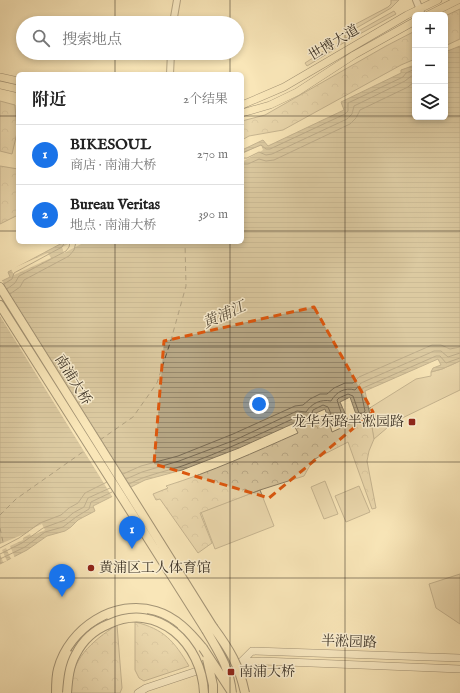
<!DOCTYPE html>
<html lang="zh">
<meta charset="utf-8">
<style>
body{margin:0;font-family:"IM FELL English","Noto Serif SC",serif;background:#f2f2f2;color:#222}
.controls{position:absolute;right:12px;top:12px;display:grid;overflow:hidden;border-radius:6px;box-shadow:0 2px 6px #0003}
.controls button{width:36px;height:36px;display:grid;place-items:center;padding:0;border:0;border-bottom:1px solid #e0e0e0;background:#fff;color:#222;font:20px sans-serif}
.you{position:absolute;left:259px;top:404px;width:14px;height:14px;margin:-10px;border:3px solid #fff;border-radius:50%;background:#1a73e8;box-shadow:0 0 0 6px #1a73e833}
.badge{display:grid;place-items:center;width:26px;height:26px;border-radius:50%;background:#1a73e8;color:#fff;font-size:13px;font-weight:700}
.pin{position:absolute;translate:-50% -33px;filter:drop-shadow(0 1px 2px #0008)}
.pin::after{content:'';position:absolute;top:21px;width:14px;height:12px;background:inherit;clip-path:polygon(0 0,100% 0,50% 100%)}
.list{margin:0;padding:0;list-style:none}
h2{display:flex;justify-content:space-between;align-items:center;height:52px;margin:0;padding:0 16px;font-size:17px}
h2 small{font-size:13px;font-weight:400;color:#767676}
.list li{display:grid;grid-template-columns:26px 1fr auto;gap:12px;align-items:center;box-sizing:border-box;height:60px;padding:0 16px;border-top:1px solid #e0e0e0}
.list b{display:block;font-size:15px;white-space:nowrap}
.list p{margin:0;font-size:13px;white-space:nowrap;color:#767676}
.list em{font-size:13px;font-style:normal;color:#767676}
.icon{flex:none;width:22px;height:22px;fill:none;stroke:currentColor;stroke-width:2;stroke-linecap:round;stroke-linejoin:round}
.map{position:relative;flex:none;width:460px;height:693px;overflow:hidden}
.search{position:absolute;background:#fff;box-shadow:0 2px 6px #0003;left:16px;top:16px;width:228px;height:44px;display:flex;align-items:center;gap:10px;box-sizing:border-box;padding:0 14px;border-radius:22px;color:#767676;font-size:15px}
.panel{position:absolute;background:#fff;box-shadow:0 2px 6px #0003;left:16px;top:72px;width:228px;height:172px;border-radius:6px}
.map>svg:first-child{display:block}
</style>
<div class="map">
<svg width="460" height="693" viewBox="0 0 460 693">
<defs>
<pattern id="park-crowns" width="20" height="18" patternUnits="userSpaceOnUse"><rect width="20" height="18" fill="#d9c79f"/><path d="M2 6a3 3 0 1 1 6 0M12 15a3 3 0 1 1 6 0" fill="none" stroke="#bbab89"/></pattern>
<pattern id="water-rules" width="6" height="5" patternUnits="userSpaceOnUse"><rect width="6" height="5" fill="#b8a886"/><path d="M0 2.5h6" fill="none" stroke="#97896d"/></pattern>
</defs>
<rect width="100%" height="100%" fill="#f9e6b8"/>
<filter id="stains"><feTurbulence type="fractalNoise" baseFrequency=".005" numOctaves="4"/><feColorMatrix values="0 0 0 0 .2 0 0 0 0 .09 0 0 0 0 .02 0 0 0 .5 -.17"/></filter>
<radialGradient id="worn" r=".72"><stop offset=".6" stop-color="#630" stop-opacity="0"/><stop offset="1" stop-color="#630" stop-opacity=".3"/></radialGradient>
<path fill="#d9c79f" stroke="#8a7c62" d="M 391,0 L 399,0 L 391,8 L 353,30 L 352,26 L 388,7 L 391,4 Z
M 394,11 L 396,14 L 338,46 L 337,43 Z
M 333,45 L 335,49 L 307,66 L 305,63 Z
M 460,361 L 460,390 L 394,422 L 374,439 L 368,409 L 416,379 L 431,376 L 431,372 L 442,369 Z
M 325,481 L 338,514 L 324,519 L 311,487 Z
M 359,486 L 370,512 L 346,522 L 335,496 Z
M 260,490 L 274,526 L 215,549 L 201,512 Z
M 460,574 L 460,624 L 436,608 L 429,584 Z"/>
<path fill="url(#park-crowns)" stroke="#8a7c62" d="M 460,9 L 460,39 L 445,46 L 445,16 Z
M 415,31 L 415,59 L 401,65 L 283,130 L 249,136 L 242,140 L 242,121 L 265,115 L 386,46 Z
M 0,101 L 15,105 L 17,133 L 12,154 L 0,151 Z
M 0,166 L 18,169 L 18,215 L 0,224 Z
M 327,414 L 332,432 L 370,415 L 374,439 L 369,451 L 367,461 L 376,508 L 372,509 L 348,442 L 313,460 L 304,476 L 260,490 L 200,513 L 212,543 L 198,553 L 160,499 L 156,500 L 153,494 L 168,488 L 166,486 C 211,472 255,452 298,433 L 295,427 Z
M 135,622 C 164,629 174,641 189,666 L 144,681 L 139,678 L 135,670 Z
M 117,625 L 122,688 L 120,693 L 71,693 C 69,660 92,641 117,625 Z"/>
<path fill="url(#water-rules)" stroke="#86785f" d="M 460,46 L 460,361 L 442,369 L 431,372 L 433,368 L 441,365 L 438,359 L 365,391 L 370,415 L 358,420 L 350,397 L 340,402 L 348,420 L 330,425 L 325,409 L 316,413 L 315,419 L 304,423 L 301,420 L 239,448 L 182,470 L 145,480 L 93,506 L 95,511 L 78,520 L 71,527 L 65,531 L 47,536 L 27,550 L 0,564 L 0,282 L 10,277 L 8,272 L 64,242 L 242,242 L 242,150 L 263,140 L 268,146 L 344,110 L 341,102 L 401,73 L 401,70 L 415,65 L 415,117 L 445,117 L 445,52 Z"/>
<path fill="#f9e6b8" d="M 261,145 L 263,150 L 242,162 L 242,154 Z
M 73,242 L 85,242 L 64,253 L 62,247 Z
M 48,253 L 51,258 L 14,275 L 11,269 Z
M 1,279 L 132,489 L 113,498 L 0,316 L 0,280 Z
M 42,524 L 45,530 L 31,536 L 30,534 L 23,538 L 23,540 L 10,546 L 15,558 L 11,559 L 6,548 L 2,550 L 7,561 L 3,562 L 0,554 L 0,544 L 29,532 L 29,530 Z"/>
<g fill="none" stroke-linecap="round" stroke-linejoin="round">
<path stroke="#796c56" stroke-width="1" d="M 242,153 L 261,145 L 266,149 L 270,149 L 345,114 L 348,111 L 348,103 L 403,77 L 406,73 L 415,69
M 242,158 L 247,158 L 259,152 L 266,155 L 272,154 L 347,119 L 352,114 L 354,106 L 405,81 L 410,77 L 415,74
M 242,164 L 248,164 L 259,159 L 266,161 L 274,160 L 350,124 L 356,118 L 360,110 L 408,87 L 415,81
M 4,284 L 12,279 L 14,273 L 62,247 L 65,242
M 7,289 L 15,283 L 19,276 L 66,251 L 69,247 L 70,242
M 10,294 L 20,287 L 24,280 L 69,256 L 74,250 L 76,242
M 123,474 L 141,466 L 178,456 L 233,434 L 295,406 L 303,405 L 310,399 L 320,394 L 327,394 L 334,388 L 345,383 L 353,383 L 359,377 L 432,345 L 441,345 L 450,349 L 460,347
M 126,479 L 142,472 L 179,461 L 235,440 L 297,411 L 306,412 C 312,403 321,399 331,401 C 336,392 345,387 355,390 L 361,383 L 434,351 L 441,351 L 448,357 L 460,353
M 129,484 C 146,475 164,472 182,466 C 222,452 260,434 299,416 L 305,418 L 311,416 L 313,410 L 323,405 L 328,407 L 333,419 L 341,418 L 342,415 L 337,400 L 339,398 L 348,394 L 353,396 L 359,413 L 362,414 L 365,411 L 361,392 L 363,388 L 436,356 L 440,356 L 446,363 L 460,358
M 0,548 L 19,538 L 40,523 L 61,515 L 69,508 L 78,503 L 85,493 L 107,482
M 0,554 L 22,543 L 43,528 L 65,520 L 73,513 L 84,507 L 88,498 L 110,488
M 0,559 L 25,547 L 45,532 L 63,527 L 76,517 L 89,509 L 91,502 L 112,492"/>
<path stroke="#5a4f3d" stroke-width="1" stroke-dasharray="5 4" stroke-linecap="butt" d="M 100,440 L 133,417 L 157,383 L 171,340 L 186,286 L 185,242
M 0,515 L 16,499 L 87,449
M 0,528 L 3,542"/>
<g stroke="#6a5e4a" stroke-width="8">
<path id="tertiary" d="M 416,0 L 422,15
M 173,23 L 177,0
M 170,74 L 171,53"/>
</g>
<g stroke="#3a3125" stroke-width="8">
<path id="secondary" d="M 241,662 L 252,651 L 460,658
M 138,693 L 146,688 L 194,672 L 241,662 L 262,661 L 460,669"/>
</g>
<g stroke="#3a3125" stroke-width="8">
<path id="primary" d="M 428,15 L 458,0
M 0,77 L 18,81
M 0,85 L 18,89
M 242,105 L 284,87 L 407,15 L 438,0
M 242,113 L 270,105 L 297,92 L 354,55 L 415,21"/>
</g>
<g stroke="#3a3125" stroke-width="10">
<path id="trunk" d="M 0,287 L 213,627
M 0,305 L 206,630
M 111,617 C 120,613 133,612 143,613
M 180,631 L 186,637 L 203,660
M 56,693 C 56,685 56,676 58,669 C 69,628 115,598 156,611 C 176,617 190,632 203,648
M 61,693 L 63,676 L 70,655"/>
</g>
<use href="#tertiary" stroke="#fbefd1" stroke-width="6"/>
<use href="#secondary" stroke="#fbefd1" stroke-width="7"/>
<use href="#primary" stroke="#f9e6b8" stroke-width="7"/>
<use href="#trunk" stroke="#f9e6b8" stroke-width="8"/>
<g stroke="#3a3125" stroke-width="10" stroke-linecap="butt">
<path id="trunk-bridge" d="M 213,627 C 230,650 239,665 245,693
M 206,630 C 219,653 229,666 232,693
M 203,648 L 231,691
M 207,659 L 213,685 L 213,693
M 67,693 C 68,680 69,666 76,654 C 83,640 94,630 109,624 C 158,601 202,644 204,693"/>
</g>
<use href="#trunk-bridge" stroke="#f9e6b8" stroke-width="8"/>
</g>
<path d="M0 0H460V693H0ZM 314,307 L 373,412 L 269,498 L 154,464 L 164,341 Z" fill="#f9e6b8" fill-opacity=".55" fill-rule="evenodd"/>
<path fill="none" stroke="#df570d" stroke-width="3" stroke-dasharray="8 5" stroke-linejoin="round" d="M 314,307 L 373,412 L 269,498 L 154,464 L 164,341 Z"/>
<path fill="none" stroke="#3a3125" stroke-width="1" stroke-opacity="0.55" d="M 115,0 L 115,23M 230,0 L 230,23M 345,0 L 345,693M 115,53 L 115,74M 230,53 L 230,74M 0,116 L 18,116M 242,116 L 415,116M 445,116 L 460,116M 0,231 L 18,231M 242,231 L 460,231M 115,242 L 115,693M 230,242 L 230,693M 0,346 L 460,346M 0,462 L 460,462M 0,578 L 460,578"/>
<g fill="#8f2418" stroke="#fbefd1" stroke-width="1.5">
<rect x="408" y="418" width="8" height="8" rx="2"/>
<circle cx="91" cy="568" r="4"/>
<rect x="227" y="668" width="8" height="8" rx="2"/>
</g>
<g text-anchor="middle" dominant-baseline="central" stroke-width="3" stroke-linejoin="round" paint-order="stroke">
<g font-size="14" fill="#3a3125" stroke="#fbefd1">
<text transform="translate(334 43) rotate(-31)">世博大道</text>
<text transform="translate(73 380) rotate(58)">南浦大桥</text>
<text transform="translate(349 642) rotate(2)">半淞园路</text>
</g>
<g font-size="14" fill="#3a3125" stroke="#fbefd1" text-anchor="start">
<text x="404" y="422" text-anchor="end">龙华东路半淞园路</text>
<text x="99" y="568">黄浦区工人体育馆</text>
<text x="239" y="672">南浦大桥</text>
</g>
<g font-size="15" font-style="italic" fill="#5a4f3d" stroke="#fbefd1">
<text transform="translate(224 315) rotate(-24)">黄浦江</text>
</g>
</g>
<rect width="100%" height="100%" filter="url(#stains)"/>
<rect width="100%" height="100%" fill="url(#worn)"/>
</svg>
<div class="controls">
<button>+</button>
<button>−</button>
<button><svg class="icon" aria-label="layers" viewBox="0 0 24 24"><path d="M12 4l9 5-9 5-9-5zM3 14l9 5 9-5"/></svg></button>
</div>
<div class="you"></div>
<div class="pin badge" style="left:132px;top:549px">1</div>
<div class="pin badge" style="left:62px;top:597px">2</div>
<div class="search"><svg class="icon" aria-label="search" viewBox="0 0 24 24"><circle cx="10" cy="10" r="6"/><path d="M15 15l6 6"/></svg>搜索地点</div>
<section class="panel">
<h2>附近<small>2个结果</small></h2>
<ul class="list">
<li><span class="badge">1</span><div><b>BIKESOUL</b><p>商店 · 南浦大桥</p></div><em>270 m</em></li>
<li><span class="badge">2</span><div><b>Bureau Veritas</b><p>地点 · 南浦大桥</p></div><em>390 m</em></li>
</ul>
</section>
</div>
